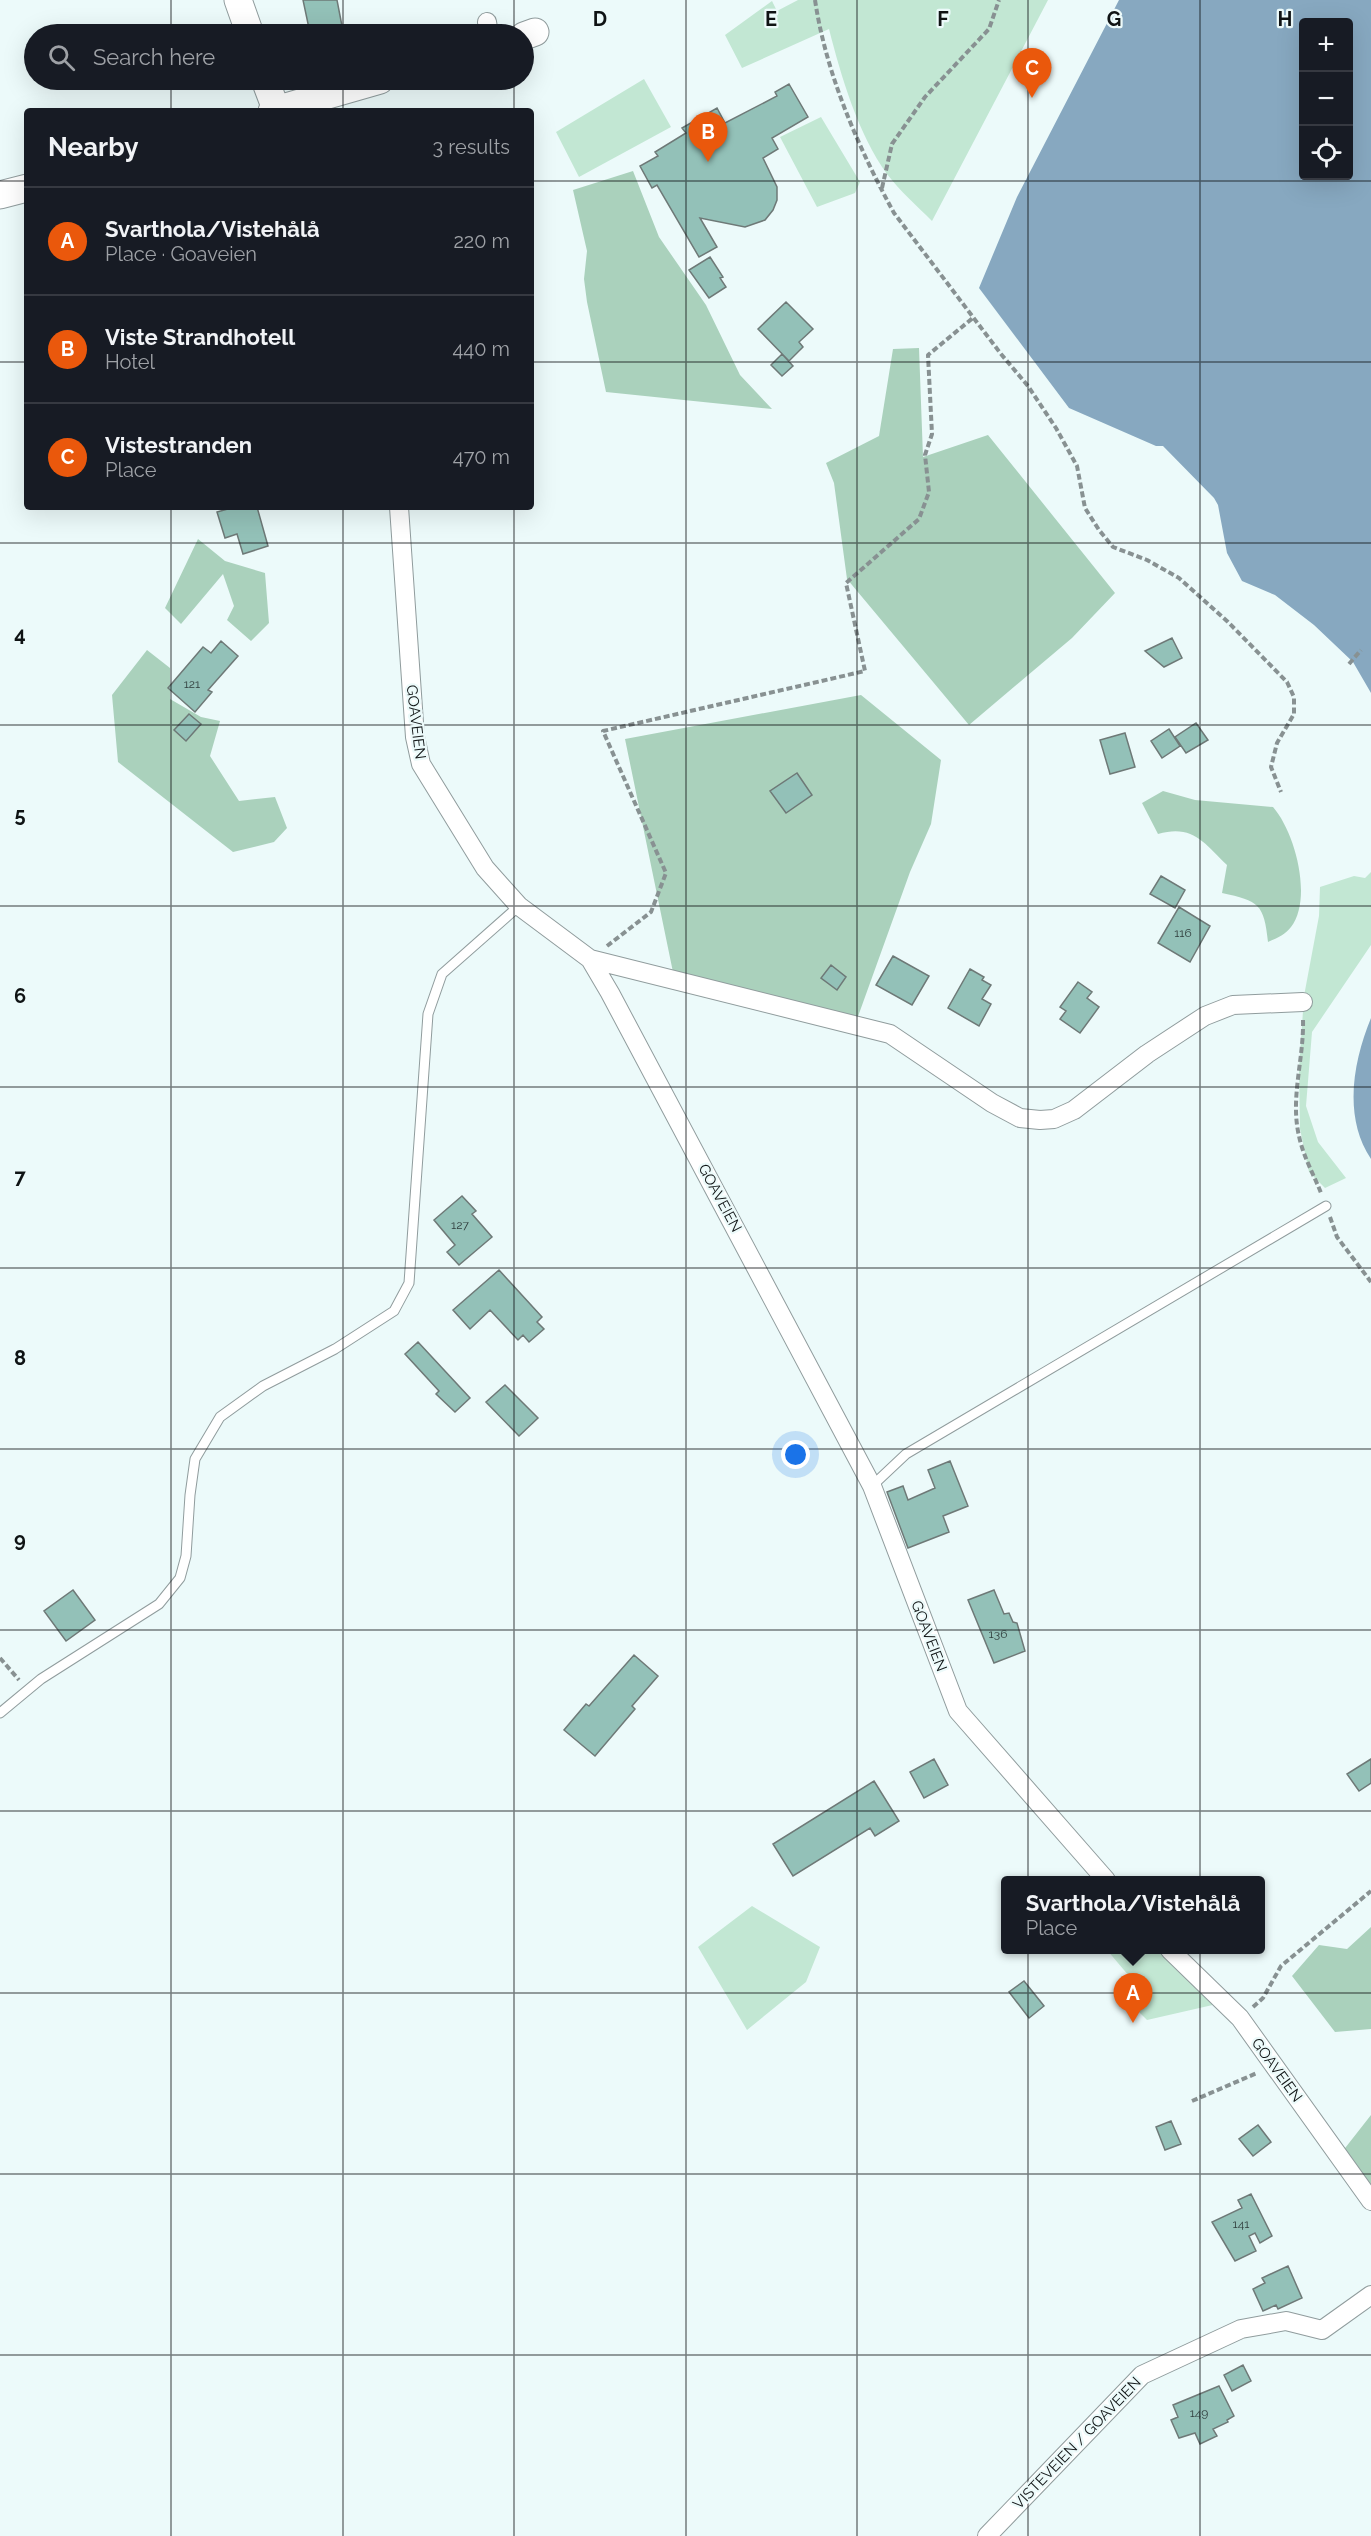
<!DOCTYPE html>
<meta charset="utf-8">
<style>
body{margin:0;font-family:Raleway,sans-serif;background:#20242c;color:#f1f3f6}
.controls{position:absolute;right:18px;top:18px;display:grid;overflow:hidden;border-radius:6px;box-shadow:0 6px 24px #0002}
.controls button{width:54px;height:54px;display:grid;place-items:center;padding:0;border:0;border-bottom:2px solid #363941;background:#171b24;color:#f1f3f6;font:30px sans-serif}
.you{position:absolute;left:796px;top:1455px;width:21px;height:21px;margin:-15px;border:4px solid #fff;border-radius:50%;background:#1a73e8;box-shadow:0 0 0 9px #1a73e833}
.badge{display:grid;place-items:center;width:39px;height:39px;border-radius:50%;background:#ea580c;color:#fff;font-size:20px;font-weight:700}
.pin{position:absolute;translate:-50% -50px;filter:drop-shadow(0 2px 3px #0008)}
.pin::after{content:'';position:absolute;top:32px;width:21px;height:18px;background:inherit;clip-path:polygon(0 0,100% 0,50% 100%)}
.popup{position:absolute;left:1001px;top:1876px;width:264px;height:78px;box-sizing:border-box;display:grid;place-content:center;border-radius:6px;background:#171b24;filter:drop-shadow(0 2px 4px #0005);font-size:20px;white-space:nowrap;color:#9ea1a6}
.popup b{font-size:22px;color:#f1f3f6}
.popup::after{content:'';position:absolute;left:50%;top:100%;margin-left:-12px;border:12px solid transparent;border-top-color:#171b24}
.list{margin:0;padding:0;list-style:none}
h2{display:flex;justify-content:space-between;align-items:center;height:78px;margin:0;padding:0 24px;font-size:26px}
h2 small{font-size:20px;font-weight:400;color:#9ea1a6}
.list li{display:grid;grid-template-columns:39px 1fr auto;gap:18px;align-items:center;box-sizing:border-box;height:108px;padding:0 24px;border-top:2px solid #363941}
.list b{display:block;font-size:22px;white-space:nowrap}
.list p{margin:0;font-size:20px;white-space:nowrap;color:#9ea1a6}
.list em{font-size:20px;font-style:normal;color:#9ea1a6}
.icon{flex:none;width:33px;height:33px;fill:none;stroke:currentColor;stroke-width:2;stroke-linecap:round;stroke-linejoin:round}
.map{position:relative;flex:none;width:1371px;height:2536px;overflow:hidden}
.search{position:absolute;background:#171b24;box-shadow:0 6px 24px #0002;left:24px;top:24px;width:510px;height:66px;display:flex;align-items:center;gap:15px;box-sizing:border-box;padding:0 21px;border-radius:33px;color:#9ea1a6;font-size:22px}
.panel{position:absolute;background:#171b24;box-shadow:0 6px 24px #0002;left:24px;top:108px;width:510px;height:402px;border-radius:6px}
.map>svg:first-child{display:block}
</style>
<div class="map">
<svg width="1371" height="2536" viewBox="0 0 1371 2536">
<rect width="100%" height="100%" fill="#ecfafa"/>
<path fill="#c2e7d3" d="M 798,0 L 1048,0 L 932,221 C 917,206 900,191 887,174 C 858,134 841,76 829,29 L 742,68 L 725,35 L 772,1 L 777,11 Z
M 644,79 L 671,127 L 579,177 L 556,132 Z
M 821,117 L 860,182 L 855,193 L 817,207 L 780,137 Z
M 1371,872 L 1371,945 L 1312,1032 L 1306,1106 L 1318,1142 L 1346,1178 L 1325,1188 L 1309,1172 L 1300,1129 L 1299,1070 L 1304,996 L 1319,916 L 1320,887 L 1354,876 L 1365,878 Z
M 752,1906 L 820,1947 L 806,1982 L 747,2030 L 698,1947 Z
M 1107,1950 L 1120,1950 L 1125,1954 L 1136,1950 L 1163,1950 L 1217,2004 L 1147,2020 L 1126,1999 L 1129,1976 Z"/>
<path fill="#aad1bc" d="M 633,171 L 659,237 L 706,305 L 740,375 L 772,409 L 606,392 L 587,302 L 584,279 L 587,251 L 573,190 Z
M 919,348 L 923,457 L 988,435 L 1115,593 L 1072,638 L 969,725 L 847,579 L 834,483 L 826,463 L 879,436 L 893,349 Z
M 198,539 L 225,561 L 265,573 L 269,623 L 251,641 L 227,620 L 234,606 L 223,574 L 181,624 L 165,608 Z
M 147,650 L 170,668 L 170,699 L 201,717 L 220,721 L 210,756 L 239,801 L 275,797 L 287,828 L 274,842 L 233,852 L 118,762 L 112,695 Z
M 861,695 L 941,760 L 931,824 L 910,872 L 856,1022 L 674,977 L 625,739 Z
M 1163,791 L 1195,800 L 1273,807 C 1295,832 1313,898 1291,927 C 1285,935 1277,938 1268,942 C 1264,904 1259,901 1222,893 L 1227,865 C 1204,843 1193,824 1158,834 L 1142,803 Z
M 1371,1927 L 1371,2029 L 1335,2032 L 1292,1976 L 1319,1945 L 1347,1949 Z
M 1371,2115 L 1371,2186 L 1342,2152 Z"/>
<path fill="#87a8c0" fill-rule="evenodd" d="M 1119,0 L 1371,0 L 1371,693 L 1353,662 L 1314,625 L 1275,595 L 1242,581 L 1227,553 L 1218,505 L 1214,498 L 1163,446 L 1156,446 L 1069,408 L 979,288 L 1017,197 ZM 1304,22 L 1348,22 L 1348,176 L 1304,176 Z
M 1371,1018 L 1371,1159 C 1343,1117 1353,1062 1371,1018 Z"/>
<path fill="#93c1b8" stroke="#6e7977" stroke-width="1.5" d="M 303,0 L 337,0 L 342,26 L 310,33 Z
M 789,84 L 808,117 L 772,138 L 778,149 L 763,158 L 777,187 L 777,200 L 773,210 L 765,220 L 745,227 L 700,218 L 717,247 L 699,257 L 657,185 L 652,188 L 640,166 L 658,156 L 655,152 L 686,133 L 682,128 L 717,108 L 725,123 L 777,96 L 775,92 Z
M 710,257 L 723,277 L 720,278 L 726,287 L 709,298 L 689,270 Z
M 786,302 L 813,329 L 799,342 L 803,347 L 789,361 L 758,329 Z
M 782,354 L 793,366 L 782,376 L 771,365 Z
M 235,507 L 257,507 L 268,546 L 243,554 L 237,534 L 225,538 L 217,512 Z
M 1172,638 L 1182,658 L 1164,667 L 1145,651 Z
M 221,641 L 238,656 L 208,690 L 212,692 L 195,712 L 168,688 L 203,647 L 211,653 Z
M 189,714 L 201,724 L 186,741 L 174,730 Z
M 1196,723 L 1208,740 L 1186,753 L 1175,737 Z
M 1169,729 L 1180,746 L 1162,758 L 1151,741 Z
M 1125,733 L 1135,767 L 1110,774 L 1100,740 Z
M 797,773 L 812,795 L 786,813 L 770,791 Z
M 1161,876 L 1185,890 L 1175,908 L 1150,894 Z
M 1179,907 L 1210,926 L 1190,962 L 1158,943 Z
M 893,956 L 929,976 L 912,1005 L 876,985 Z
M 831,965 L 846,977 L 837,990 L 821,978 Z
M 970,969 L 984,977 L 982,980 L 991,985 L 982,999 L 991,1004 L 979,1026 L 948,1008 Z
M 1078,982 L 1092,992 L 1087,998 L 1099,1007 L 1080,1033 L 1060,1019 L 1066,1011 L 1060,1007 Z
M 462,1196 L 476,1211 L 472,1214 L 492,1237 L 459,1265 L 447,1252 L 455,1245 L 434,1220 Z
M 499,1270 L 542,1317 L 537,1322 L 544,1329 L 529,1342 L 523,1335 L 518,1340 L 490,1310 L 470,1329 L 453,1310 Z
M 418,1342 L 470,1398 L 455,1412 L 436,1394 L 439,1391 L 405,1354 Z
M 505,1385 L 538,1418 L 519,1436 L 486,1402 Z
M 950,1461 L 968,1506 L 943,1516 L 949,1532 L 908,1548 L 887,1492 L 903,1486 L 908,1500 L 935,1488 L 928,1470 Z
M 73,1590 L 95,1620 L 66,1641 L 44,1611 Z
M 994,1590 L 1004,1614 L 1009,1613 L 1013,1622 L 1017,1623 L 1025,1651 L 994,1663 L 968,1600 Z
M 634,1655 L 658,1676 L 632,1706 L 635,1709 L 595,1756 L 564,1730 L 586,1704 L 589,1706 Z
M 934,1759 L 948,1785 L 924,1798 L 910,1772 Z
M 1371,1759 L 1371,1783 L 1359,1791 L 1347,1774 Z
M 874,1781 L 899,1821 L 875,1836 L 870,1828 L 793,1876 L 773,1844 Z
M 1024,1981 L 1044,2006 L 1029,2018 L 1009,1992 Z
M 1171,2121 L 1181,2144 L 1165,2150 L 1156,2127 Z
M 1258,2125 L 1271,2142 L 1253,2156 L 1239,2139 Z
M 1251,2194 L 1272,2236 L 1260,2243 L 1255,2233 L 1249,2236 L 1256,2251 L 1235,2261 L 1212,2222 L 1242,2208 L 1238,2200 Z
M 1288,2266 L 1302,2298 L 1278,2309 L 1276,2305 L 1263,2311 L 1253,2289 L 1265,2283 L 1262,2278 Z
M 1243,2365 L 1251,2381 L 1232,2391 L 1224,2375 Z
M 1219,2386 L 1234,2416 L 1227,2420 L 1228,2422 L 1213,2429 L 1217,2436 L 1200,2444 L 1195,2433 L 1179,2438 L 1171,2420 L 1178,2417 L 1173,2405 Z"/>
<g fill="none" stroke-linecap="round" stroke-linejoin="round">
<g stroke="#909c9d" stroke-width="11">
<path id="lane" d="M 872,1486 L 906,1454 L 1326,1206
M 0,1713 L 41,1679 L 159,1604 L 180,1578 L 186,1556 L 190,1495 L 195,1459 L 220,1417 L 263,1386 L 335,1349 L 394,1311 L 409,1283 L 428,1014 L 442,974 L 519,906"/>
</g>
<g stroke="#909c9d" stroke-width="20">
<path id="street" d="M 487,22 L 489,34
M 399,507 L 415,737 L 421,764 L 485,868 L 519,906 L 590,959 L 610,993 L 872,1486 L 958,1711 L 1106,1880
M 590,959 L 890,1034 L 992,1103 L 1020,1118 L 1040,1120 L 1054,1119 L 1074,1110 L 1147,1054 L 1205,1016 L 1233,1005 L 1303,1002
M 1170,1950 L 1240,2018 L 1371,2201
M 987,2536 L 1142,2375 L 1241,2329 L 1286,2321 L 1322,2330 L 1371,2295"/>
</g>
<g stroke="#909c9d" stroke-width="29">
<path id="secondary" d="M 238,0 L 250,34
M 524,36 L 535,32
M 265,80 L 276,109
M 272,111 L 380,80
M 0,195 L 27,188"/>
</g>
<path stroke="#889192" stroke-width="4" stroke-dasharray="6 3" stroke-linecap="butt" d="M 815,0 C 826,74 858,147 894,213 L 1001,354 L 1028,386 L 1056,428 L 1077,466 L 1085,508 L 1099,530 L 1113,547 L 1147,560 L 1179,578 L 1228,622 L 1287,682 L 1294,697 L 1294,714 L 1277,743 L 1271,767 L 1281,792
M 882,188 L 892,144 L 925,97 L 989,29 L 999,0
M 1349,664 L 1361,650
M 607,946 L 651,912 L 666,873 L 603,731 L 865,671 L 846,583 L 919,519 L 929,492 L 925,455 L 932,434 L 928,355 L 974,317
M 1303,1020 C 1304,1059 1290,1098 1299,1136 C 1303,1156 1314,1175 1321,1193
M 1330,1217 L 1337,1237 L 1371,1282
M 0,1658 L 19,1680
M 1253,2007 L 1263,1998 L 1281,1966 L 1371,1891
M 1192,2101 L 1257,2073"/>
<use href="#lane" stroke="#fff" stroke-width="9"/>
<use href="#street" stroke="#fff" stroke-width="18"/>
<use href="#secondary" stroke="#fff" stroke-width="27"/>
</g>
<path fill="none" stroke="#0f1314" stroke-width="1.5" stroke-opacity="0.55" d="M 171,0 L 171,34M 343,0 L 343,34M 514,0 L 514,34M 686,0 L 686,2536M 857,0 L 857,2536M 1028,0 L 1028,2536M 1200,0 L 1200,2536M 171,80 L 171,111M 343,80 L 343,111M 514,80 L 514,111M 0,181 L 27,181M 531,181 L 1371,181M 0,362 L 27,362M 531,362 L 1371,362M 171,507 L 171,2536M 343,507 L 343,2536M 514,507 L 514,2536M 0,543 L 1371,543M 0,725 L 1371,725M 0,906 L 1371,906M 0,1087 L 1371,1087M 0,1268 L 1371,1268M 0,1449 L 1371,1449M 0,1630 L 1371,1630M 0,1811 L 1371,1811M 0,1993 L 1371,1993M 0,2174 L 1371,2174M 0,2355 L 1371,2355"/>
<g text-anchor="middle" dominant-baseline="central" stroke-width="4.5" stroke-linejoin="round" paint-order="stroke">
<g font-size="12" fill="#303e3d">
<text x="192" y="684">121</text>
<text x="1183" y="933">116</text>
<text x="460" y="1225">127</text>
<text x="998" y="1634">136</text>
<text x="1241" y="2224">141</text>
<text x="1199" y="2413">149</text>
</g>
<g font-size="15" fill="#0f1314" stroke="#ecfafa">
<text transform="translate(416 722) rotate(83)">GOAVEIEN</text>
<text transform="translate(720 1198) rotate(62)">GOAVEIEN</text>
<text transform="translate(929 1636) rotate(69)">GOAVEIEN</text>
<text transform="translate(1277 2070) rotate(54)">GOAVEIEN</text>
<text transform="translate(1077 2443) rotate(-46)">VISTEVEIEN / GOAVEIEN</text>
</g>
</g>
<g font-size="20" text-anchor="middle" font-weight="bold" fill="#0f1314" stroke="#ecfafa" stroke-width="4.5" stroke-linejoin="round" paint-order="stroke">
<text x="600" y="26">D</text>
<text x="771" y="26">E</text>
<text x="943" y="26">F</text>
<text x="1114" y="26">G</text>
<text x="1285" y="26">H</text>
<text x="20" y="641">4</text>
<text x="20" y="822">5</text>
<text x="20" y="1003">6</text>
<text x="20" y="1184">7</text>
<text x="20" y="1365">8</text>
<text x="20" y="1547">9</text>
</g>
</svg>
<div class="controls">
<button>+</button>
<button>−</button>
<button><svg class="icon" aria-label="locate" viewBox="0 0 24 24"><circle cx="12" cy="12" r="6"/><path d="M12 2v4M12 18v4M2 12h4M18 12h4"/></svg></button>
</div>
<div class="you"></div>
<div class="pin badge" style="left:1133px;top:2023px">A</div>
<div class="popup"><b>Svarthola/Vistehålå</b>Place</div>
<div class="pin badge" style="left:708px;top:162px">B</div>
<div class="pin badge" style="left:1032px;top:98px">C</div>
<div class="search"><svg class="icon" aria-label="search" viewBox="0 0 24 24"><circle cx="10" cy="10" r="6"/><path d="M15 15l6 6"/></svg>Search here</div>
<section class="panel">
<h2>Nearby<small>3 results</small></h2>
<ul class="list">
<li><span class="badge">A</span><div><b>Svarthola/Vistehålå</b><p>Place · Goaveien</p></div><em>220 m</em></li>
<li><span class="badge">B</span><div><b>Viste Strandhotell</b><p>Hotel</p></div><em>440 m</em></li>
<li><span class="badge">C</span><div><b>Vistestranden</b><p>Place</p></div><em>470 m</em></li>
</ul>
</section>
</div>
